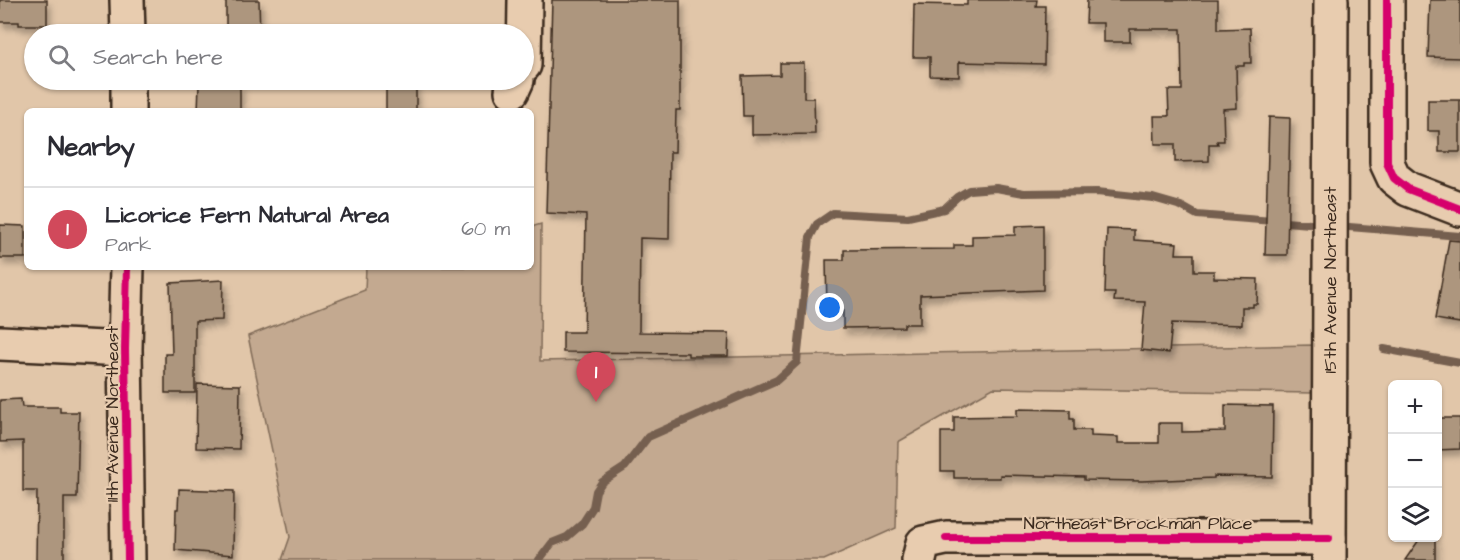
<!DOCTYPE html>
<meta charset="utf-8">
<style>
body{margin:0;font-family:"Architects Daughter",sans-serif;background:#f2f2f3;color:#2b2b33}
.controls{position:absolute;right:18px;bottom:18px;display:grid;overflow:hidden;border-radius:9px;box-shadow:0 2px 4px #0004}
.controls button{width:54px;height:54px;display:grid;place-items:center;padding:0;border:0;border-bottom:2px solid #e1e1e2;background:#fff;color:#2b2b33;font:30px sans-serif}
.you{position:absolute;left:830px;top:308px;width:21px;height:21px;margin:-15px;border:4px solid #fff;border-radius:50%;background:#1a73e8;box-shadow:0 0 0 9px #1a73e833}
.badge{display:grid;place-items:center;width:39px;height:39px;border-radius:50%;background:#d1495b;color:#fff;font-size:20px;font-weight:700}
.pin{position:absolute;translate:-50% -50px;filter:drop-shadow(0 2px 3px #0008)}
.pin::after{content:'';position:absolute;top:32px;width:21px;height:18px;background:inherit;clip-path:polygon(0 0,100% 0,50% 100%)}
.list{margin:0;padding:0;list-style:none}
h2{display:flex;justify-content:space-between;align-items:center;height:78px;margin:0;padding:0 24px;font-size:26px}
h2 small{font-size:20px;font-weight:400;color:#7c7c81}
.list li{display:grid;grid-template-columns:39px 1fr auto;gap:18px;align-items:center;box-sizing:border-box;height:84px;padding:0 24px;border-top:2px solid #e1e1e2}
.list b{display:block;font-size:22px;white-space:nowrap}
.list p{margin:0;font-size:20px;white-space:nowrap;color:#7c7c81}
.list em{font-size:20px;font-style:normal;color:#7c7c81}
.icon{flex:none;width:33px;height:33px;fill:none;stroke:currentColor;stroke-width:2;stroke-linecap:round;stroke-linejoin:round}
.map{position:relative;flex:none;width:1460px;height:560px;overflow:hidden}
.search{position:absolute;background:#fff;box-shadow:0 2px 4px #0004;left:24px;top:24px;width:510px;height:66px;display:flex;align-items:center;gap:15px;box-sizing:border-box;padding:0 21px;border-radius:33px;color:#7c7c81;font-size:22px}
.panel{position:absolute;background:#fff;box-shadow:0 2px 4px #0004;left:24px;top:108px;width:510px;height:162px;border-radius:9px}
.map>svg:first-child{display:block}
</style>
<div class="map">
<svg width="1460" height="560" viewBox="0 0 1460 560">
<defs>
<filter id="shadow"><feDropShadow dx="3.5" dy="6" stdDeviation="3" flood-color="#0004"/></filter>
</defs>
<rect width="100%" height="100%" fill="#e1c6a9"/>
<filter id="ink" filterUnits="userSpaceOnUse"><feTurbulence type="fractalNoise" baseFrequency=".0167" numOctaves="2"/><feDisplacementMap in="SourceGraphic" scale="12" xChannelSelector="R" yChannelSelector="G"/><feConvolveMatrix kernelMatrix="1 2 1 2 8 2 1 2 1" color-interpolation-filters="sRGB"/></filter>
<g filter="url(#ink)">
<path fill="#c3a990" stroke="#7f6a57" stroke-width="1.5" d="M 541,224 L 540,361 L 1313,345 L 1313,393 L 993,388 L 898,442 L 896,528 L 824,560 L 282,560 L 290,537 L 248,336 L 365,290 L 366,267 L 531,267 L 531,227 Z"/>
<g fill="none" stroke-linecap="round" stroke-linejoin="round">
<path stroke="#755f4f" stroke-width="8" d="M 1337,226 L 1460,236
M 1384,349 L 1460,363
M 539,560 L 552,543 L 567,537 L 582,524 L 593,507 L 596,491 L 602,482 L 625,467 L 648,437 L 777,380 L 797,362 L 810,237 L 817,224 L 833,213 L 908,217 L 944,209 L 957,197 L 969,190 L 996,188 L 1024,193 L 1097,192 L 1153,198 L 1181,206 L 1197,215 L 1323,225"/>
</g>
<path fill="#ad967e" stroke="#3b2a1e" stroke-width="1.5" filter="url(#shadow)" d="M 0,0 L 47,0 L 47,25 L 19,25 L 19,22 L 0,22 Z
M 226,0 L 259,0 L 260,34 L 226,34 Z
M 552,0 L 680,0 L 680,110 L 676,110 L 675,152 L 670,152 L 669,239 L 640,238 L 639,332 L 729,333 L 728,356 L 688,356 L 688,353 L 563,352 L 563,332 L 584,332 L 586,215 L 546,213 Z
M 967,0 L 1037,0 L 1036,6 L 1045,6 L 1044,64 L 959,62 L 959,77 L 930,76 L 930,57 L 913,57 L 914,4 L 967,5 Z
M 1087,0 L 1218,0 L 1218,29 L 1250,28 L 1251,63 L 1244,63 L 1244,66 L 1236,66 L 1237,108 L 1223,109 L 1224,141 L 1217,141 L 1218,144 L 1209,144 L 1209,161 L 1175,162 L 1175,144 L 1155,144 L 1154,116 L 1169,116 L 1168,90 L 1182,90 L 1181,29 L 1130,29 L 1130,42 L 1103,42 L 1103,23 L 1086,23 Z
M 1430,0 L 1460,0 L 1460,58 L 1428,57 Z
M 780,63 L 804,63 L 804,98 L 814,98 L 815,134 L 752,135 L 752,116 L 743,116 L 742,76 L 780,75 Z
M 390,80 L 414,80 L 414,89 L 416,89 L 416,111 L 386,111 L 386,89 L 390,89 Z
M 199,84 L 240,85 L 240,111 L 198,111 Z
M 1428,100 L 1460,100 L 1460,152 L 1439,152 L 1439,131 L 1428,131 Z
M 1269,117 L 1290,118 L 1287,255 L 1265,255 Z
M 0,225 L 25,226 L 25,258 L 0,258 Z
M 1043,225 L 1043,290 L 920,295 L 920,324 L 904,324 L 904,327 L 843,328 L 843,311 L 827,311 L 826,260 L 844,260 L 844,250 L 954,249 L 954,245 L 972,245 L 972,236 L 1015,235 L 1015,226 Z
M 1107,229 L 1134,230 L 1134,240 L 1177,243 L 1176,254 L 1194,254 L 1194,271 L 1214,271 L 1214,278 L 1258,279 L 1257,304 L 1253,304 L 1253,307 L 1242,307 L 1242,325 L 1172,323 L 1169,353 L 1141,350 L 1145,302 L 1114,301 L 1115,293 L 1105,293 Z
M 1449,240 L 1460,241 L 1460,323 L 1435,319 Z
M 223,280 L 222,320 L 195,321 L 195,393 L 165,393 L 165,354 L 172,354 L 170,283 Z
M 197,384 L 240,385 L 239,449 L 196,448 Z
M 21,399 L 22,407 L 60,407 L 60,412 L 79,412 L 77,498 L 64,498 L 64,560 L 36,560 L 37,491 L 23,491 L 23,441 L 0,442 L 0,400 Z
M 1225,405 L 1273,406 L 1272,477 L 1214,476 L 1214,478 L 1142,481 L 1084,480 L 1084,477 L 1000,475 L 1000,478 L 954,478 L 954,471 L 941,471 L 941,432 L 954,432 L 954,417 L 1017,416 L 1017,409 L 1070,410 L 1070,419 L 1074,419 L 1074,430 L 1091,430 L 1091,436 L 1118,437 L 1118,443 L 1159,443 L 1159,423 L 1182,423 L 1182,432 L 1225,431 Z
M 1437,418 L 1460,418 L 1460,449 L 1437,450 Z
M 179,489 L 234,491 L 233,555 L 175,550 L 176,509 L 178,509 Z
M 1421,537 L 1435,537 L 1435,560 L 1405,560 Z"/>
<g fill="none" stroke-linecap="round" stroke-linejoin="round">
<g stroke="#3b2a1e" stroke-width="38">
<path id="minor" d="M 127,0 L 128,34
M 1387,0 L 1387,163 L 1394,178 L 1408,189 L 1460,209
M 524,65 L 525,0
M 128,80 L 128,111
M 512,91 L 517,80
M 127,267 L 125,349 L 128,560
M 0,343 L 125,349
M 919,560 L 923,543 L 946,538 L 1329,538"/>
</g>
<g stroke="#3b2a1e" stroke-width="38">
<path id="major" d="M 1329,560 L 1331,0"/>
</g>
<use href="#minor" stroke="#e8ccaf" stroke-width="33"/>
<use href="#major" stroke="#e8ccaf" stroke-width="33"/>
<g stroke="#e8ccaf" stroke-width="11">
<path id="cycleway" d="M 1387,0 L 1387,163 L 1394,178 L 1408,189 L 1460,209
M 127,267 L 125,349 L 128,560
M 946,538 L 1329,538"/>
</g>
<use href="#cycleway" stroke="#d6006c" stroke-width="8"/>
</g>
</g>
<g text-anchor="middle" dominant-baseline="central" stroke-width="4.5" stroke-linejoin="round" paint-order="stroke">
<g font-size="18" fill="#3b2a1e" stroke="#e8ccaf">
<text transform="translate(1330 280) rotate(-90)">15th Avenue Northeast</text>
<text transform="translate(112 414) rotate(-90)">11th Avenue Northeast</text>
<text x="1138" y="523">Northeast Brockman Place</text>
</g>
</g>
</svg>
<div class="controls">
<button>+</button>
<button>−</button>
<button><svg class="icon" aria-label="layers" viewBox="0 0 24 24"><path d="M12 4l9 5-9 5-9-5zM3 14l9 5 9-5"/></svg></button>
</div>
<div class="you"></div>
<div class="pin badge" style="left:596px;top:402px">1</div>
<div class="search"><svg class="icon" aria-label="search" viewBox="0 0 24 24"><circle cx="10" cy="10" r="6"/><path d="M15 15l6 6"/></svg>Search here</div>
<section class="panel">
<h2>Nearby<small></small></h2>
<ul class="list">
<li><span class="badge">1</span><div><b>Licorice Fern Natural Area</b><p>Park</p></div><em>60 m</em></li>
</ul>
</section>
</div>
